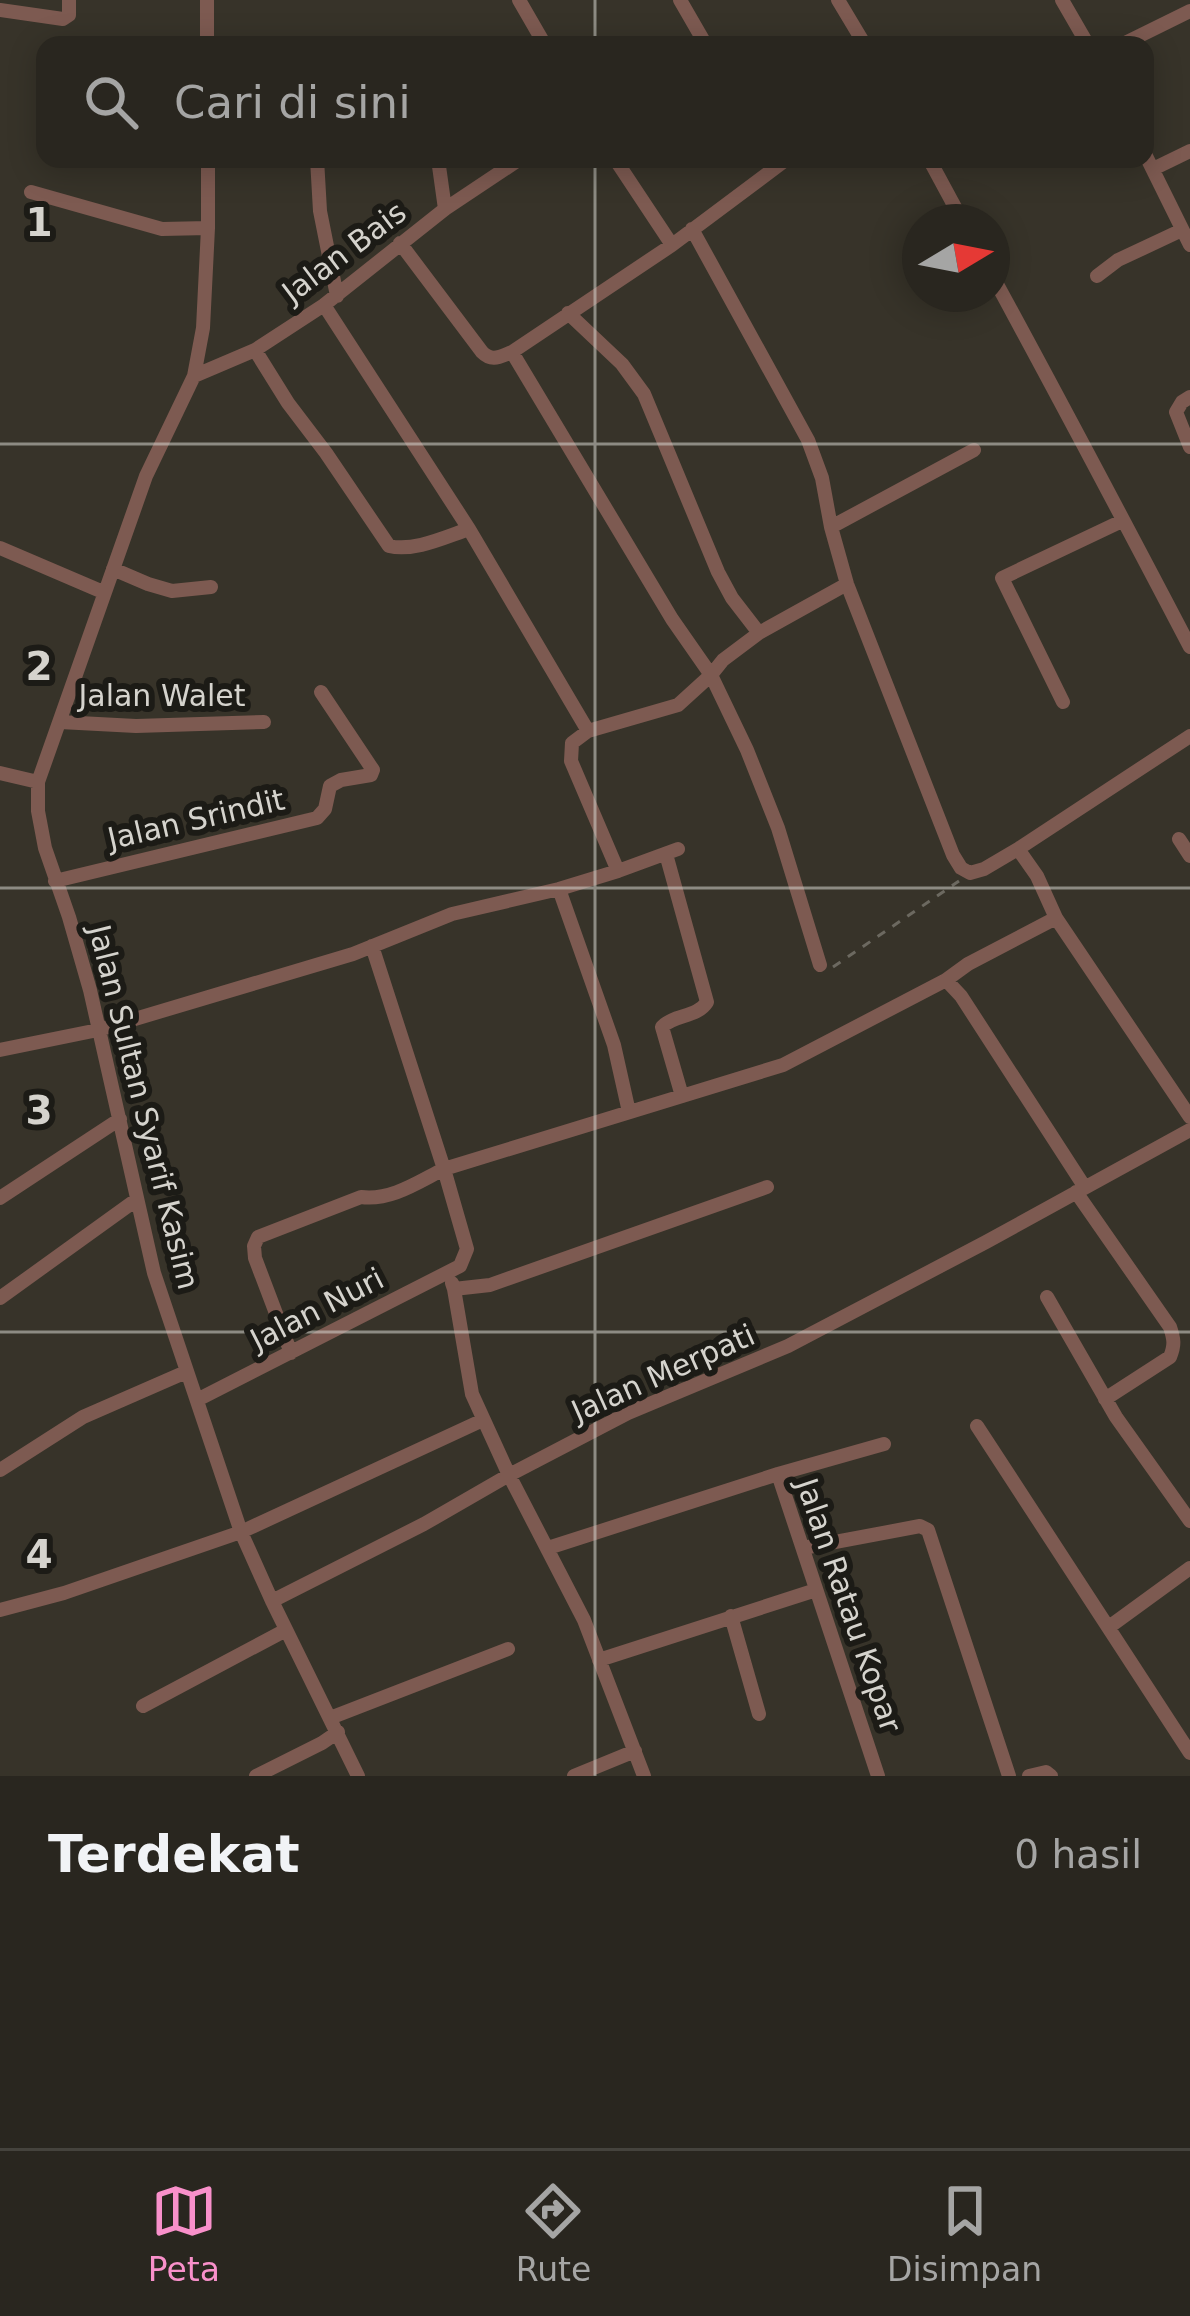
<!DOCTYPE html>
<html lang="id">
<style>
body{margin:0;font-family:"DejaVu Sans",sans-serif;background:#312e28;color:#f1f3f6}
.compass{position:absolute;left:902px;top:204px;width:108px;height:108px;border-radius:50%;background:#29261f;box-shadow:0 6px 30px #0003;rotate:80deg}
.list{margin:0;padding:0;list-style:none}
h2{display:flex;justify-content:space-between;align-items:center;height:156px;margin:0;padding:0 48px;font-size:51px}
h2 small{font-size:39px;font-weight:400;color:#a5a5a4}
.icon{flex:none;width:66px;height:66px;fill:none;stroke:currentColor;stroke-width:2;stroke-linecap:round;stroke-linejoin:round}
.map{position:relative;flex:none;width:1190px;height:1776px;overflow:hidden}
.search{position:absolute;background:#29261f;box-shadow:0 6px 30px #0003;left:36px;right:36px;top:36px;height:132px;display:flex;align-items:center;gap:30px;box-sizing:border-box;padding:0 42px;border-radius:24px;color:#a5a5a4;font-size:45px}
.sheet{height:372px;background:#29261f}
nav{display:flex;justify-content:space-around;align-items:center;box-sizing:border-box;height:168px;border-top:3px solid #45433d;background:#29261f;font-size:33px;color:#a5a5a4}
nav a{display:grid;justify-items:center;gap:6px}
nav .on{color:#f890ca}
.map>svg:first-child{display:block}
</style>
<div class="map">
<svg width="1190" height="1776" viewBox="0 0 1190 1776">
<rect width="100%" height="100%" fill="#373329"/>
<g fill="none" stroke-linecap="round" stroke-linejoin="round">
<path stroke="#6c6960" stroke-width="3" stroke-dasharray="9 9" stroke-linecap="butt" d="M 833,967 L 959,881"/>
<path stroke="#7d5a51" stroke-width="14" d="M 207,0 L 207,45
M 519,0 L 545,45
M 680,0 L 706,45
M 838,0 L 865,45
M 1062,0 L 1088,45
M 0,10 L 63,19 L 69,15 L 69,0
M 1121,45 L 1190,11
M 1145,154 L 1190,245
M 208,159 L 208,228 L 203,328 L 194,376 L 146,476 L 38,782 L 38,811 L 45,848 L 69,917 L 90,990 L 154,1273 L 241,1532 L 272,1601 L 358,1776
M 317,159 L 320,211 L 337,296
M 438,159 L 445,209
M 615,159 L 672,245 L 787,159
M 929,159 L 963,222
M 1153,169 L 1190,151
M 31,192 L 162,229 L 208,228
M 692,229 L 808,440 L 822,478 L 831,527 L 847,584 L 953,855 L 961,868 L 970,873 L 984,869 L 1018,849
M 400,243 L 482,352 C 492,362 499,357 512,352 L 672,245
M 992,275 C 1059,398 1125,523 1190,647
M 1097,276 L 1118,260 L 1182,230
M 324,305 L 469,529 L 588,731 L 678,705 L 711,675 L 723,660 L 759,633 L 847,584
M 568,313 L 622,364 L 644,394 L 718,572 L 732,598 L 759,633
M 255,350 L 288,403 L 326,453 L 389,546 C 414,552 445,537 469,529
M 512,352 L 672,619 L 711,675 L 747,750 L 778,828 L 820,965
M 194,376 L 255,350 L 324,305 L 445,209 L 520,159
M 1190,397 L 1182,402 L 1176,412 L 1190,447
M 831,527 L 974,450
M 0,548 L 103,592
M 113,569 L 148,584 L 172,591 L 211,587
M 1063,702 L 1002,578 L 1122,521
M 60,722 L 136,726 L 264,722
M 588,731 L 572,743 L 571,761 L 618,871
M 1190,736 L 1018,849 L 1037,876 L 1056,918 L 1190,1117
M 0,773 L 38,782
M 1179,839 L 1190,856
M 666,854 L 707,1002 C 697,1018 674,1014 662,1027 L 682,1096
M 55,881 L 317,818 L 325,809 L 330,786 L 341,780 L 371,775 L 373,770 L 321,692
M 559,889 L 614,1045 L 629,1112
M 1056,918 L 968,964 L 946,980 L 961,996 L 1084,1186
M 0,1050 L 98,1030 L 353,954 L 452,914 L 559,889 L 618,871 L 678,849
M 1076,1192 L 1170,1327 C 1174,1339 1175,1345 1170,1357 L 1105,1399
M 0,1198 L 120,1119
M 452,1283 L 454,1289 L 490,1285 L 767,1187
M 454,1289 L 472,1394 L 509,1475 L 584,1620 L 644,1776
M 1047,1297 L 1116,1417 L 1190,1521
M 0,1298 L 136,1200
M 291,1353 L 255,1258 L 254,1246 L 258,1237 L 361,1197 C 391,1201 418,1182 444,1169 L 372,946
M 197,1400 L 460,1266 L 467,1249 L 444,1169 L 783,1065 L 946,980
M 977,1426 L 1190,1753
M 0,1470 L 83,1417 L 186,1372
M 778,1474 L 884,1444
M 548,1548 L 778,1474 L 878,1776
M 803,1548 L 920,1526 L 928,1530 L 1009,1776
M 272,1601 L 424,1524 L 509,1475 L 628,1413 L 788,1346 L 986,1242 L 1190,1130
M 0,1610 L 64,1593 L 241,1532 L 483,1420
M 731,1616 L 759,1714
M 1109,1627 L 1190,1568
M 599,1660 L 816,1590
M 143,1706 L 286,1630
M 330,1718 L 508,1649
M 256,1776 L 322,1743 L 338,1732
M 574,1776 L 635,1751
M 1029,1776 L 1046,1772 L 1051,1776"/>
</g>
<path fill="none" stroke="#d5d3cd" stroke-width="3" stroke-opacity="0.55" d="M 595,0 L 595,45M 595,159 L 595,1776M 0,444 L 1190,444M 0,888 L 1190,888M 0,1332 L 1190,1332"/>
<g text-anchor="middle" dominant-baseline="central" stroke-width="12" stroke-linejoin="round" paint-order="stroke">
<g font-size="30" fill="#d5d3cd" stroke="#1c1b16">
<text transform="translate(344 252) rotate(-37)">Jalan Bais</text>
<text x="162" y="695">Jalan Walet</text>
<text transform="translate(196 819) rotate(-13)">Jalan Srindit</text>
<text transform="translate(144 1107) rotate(76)">Jalan Sultan Syarif Kasim</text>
<text transform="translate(317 1309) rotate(-27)">Jalan Nuri</text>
<text transform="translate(663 1373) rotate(-24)">Jalan Merpati</text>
<text transform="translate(849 1605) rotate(71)">Jalan Ratau Kopar</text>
</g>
</g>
<g font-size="39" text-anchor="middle" font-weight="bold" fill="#d5d3cd" stroke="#1c1b16" stroke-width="12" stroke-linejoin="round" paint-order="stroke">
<text x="39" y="236">1</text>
<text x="39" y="680">2</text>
<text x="39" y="1124">3</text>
<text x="39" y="1568">4</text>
</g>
</svg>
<svg class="compass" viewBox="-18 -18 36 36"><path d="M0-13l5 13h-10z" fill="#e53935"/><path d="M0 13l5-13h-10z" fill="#a5a5a4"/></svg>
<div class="search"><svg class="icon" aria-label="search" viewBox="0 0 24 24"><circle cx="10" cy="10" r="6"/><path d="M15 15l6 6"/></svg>Cari di sini</div>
</div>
<section class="sheet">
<h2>Terdekat<small>0 hasil</small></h2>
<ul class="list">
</ul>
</section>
<nav>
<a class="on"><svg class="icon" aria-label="map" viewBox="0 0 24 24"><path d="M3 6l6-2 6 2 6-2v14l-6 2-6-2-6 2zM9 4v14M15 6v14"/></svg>Peta</a>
<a><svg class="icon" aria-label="directions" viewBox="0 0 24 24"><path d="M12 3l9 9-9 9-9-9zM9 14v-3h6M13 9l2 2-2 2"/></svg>Rute</a>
<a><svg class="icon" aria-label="saved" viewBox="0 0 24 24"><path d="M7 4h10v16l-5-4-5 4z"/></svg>Disimpan</a>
</nav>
